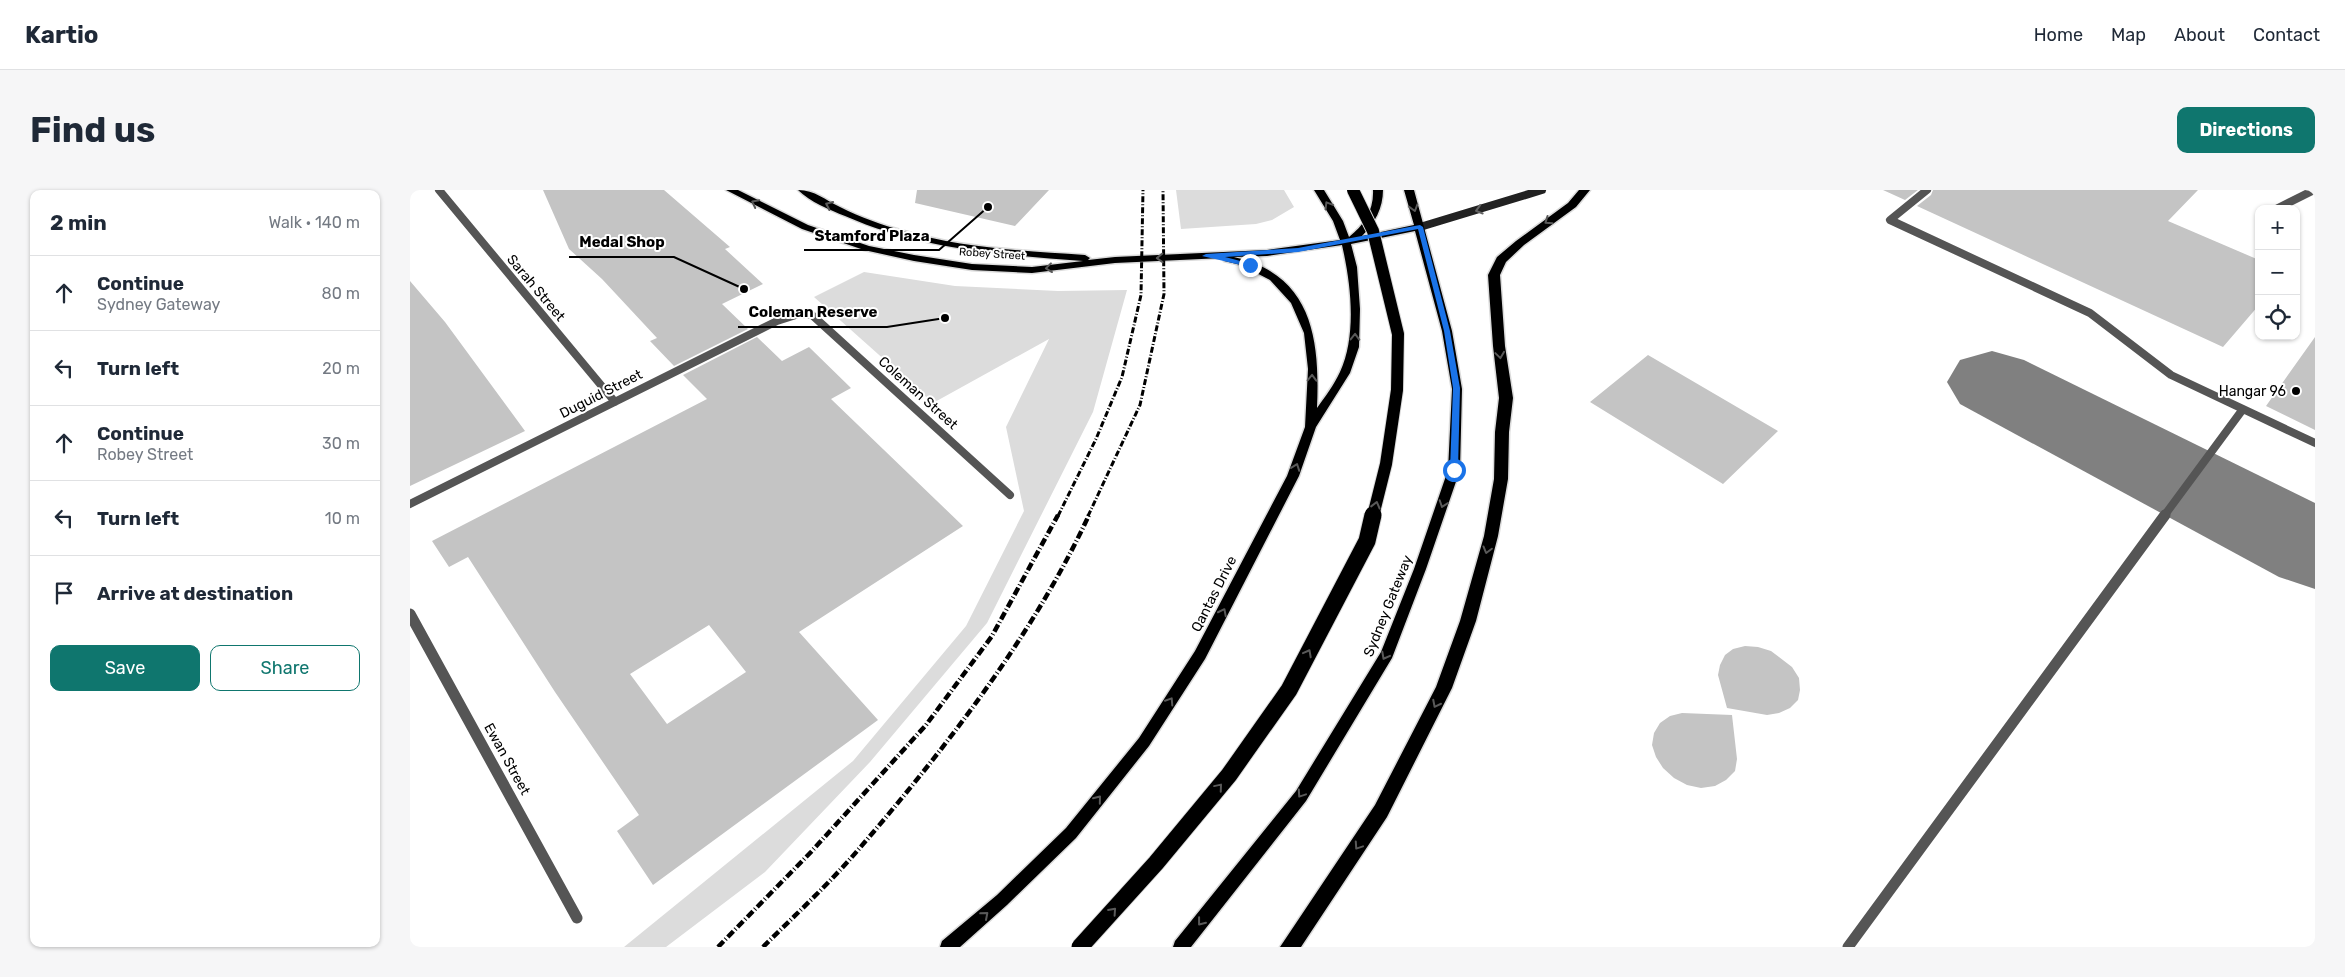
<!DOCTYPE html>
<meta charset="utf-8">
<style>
body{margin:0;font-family:Rubik,sans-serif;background:#f6f6f7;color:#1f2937}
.controls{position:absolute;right:15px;top:15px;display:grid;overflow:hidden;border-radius:10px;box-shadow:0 1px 4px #0004}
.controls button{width:45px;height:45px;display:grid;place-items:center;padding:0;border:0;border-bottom:1px solid #e0e1e3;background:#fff;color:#1f2937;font:25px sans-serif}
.stop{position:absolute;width:15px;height:15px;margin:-11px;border:4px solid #1a73e8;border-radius:50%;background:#fff}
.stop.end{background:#1a73e8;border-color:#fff;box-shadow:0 1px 5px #0008}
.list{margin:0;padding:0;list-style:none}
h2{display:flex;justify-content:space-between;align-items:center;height:65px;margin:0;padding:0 20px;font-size:21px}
h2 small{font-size:16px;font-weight:400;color:#747a83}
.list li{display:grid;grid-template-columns:32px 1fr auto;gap:15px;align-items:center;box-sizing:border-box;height:75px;padding:0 20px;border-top:1px solid #e0e1e3}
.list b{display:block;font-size:19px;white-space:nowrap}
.list p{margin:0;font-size:16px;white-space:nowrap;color:#747a83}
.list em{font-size:16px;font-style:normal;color:#747a83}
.actions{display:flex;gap:10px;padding:15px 20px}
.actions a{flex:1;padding:11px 0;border:1px solid #0f766e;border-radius:10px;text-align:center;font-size:18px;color:#0f766e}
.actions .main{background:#0f766e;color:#fff}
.icon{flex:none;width:28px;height:28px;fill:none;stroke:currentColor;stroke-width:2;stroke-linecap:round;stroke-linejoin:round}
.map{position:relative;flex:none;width:1905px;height:757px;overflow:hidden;border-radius:10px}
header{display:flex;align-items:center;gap:30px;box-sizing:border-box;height:70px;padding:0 25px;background:#fff;border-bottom:1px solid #e0e1e3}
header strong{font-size:24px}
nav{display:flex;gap:28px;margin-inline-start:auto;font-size:18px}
.intro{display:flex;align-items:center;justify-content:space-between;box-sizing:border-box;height:120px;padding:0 30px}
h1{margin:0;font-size:35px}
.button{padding:12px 22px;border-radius:10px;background:#0f766e;color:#fff;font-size:18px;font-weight:700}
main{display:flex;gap:30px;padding:0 30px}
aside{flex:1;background:#fff;border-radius:10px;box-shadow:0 1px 4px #0004}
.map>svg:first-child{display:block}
</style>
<header>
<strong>Kartio</strong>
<nav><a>Home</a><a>Map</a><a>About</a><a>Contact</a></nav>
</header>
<div class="intro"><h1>Find us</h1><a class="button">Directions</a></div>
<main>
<aside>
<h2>2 min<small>Walk · 140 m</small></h2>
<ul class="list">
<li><svg class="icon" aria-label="ahead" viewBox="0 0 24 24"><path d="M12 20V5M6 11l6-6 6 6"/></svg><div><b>Continue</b><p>Sydney Gateway</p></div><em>80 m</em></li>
<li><svg class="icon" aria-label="left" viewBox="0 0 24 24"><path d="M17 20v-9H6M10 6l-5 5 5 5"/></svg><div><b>Turn left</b></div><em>20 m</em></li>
<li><svg class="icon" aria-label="ahead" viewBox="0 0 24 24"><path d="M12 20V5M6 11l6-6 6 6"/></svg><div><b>Continue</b><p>Robey Street</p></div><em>30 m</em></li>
<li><svg class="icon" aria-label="left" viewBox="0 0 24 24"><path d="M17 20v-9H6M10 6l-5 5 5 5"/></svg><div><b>Turn left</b></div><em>10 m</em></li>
<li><svg class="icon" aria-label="arrive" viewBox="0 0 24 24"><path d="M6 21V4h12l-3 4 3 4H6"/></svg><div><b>Arrive at destination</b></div></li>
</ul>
<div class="actions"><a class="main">Save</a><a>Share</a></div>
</aside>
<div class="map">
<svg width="1905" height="757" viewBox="0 0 1905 757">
<rect width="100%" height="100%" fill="#fff"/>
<path fill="#dcdcdc" d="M 766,0 L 874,0 L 884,17 L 862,30 L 846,34 L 771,39 Z
M 454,82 L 545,96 L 648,101 L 717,100 L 683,222 L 577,433 L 460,572 L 355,682 L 256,757 L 214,757 L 443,571 L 556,436 L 614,321 L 596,237 L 639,149 L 523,213 L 404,107 Z"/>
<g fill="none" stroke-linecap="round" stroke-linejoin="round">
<path fill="#808080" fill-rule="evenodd" d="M 1582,161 L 1614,170 L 1905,313 L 1905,399 L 1869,387 L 1550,214 L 1537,192 L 1550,170 Z"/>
</g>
<path fill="#c4c4c4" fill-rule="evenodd" d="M 133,0 L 254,0 L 320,57 L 315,59 L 353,94 L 312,114 L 338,139 L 264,176 L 240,151 L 247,148 L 192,89 L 159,59 Z
M 507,0 L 639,0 L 605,36 L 505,13 Z
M 1473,0 L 1508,0 L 1495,10 Z
M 1523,0 L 1788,0 L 1758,31 L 1849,70 L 1849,115 L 1813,157 L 1507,16 L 1521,5 Z
M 0,91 L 35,132 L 115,241 L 0,296 Z
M 347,147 L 372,171 L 399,157 L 441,198 L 421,209 L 553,336 L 389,442 L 468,530 L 243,695 L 207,641 L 229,625 L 145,502 L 58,367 L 39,377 L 22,351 L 297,209 L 273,185 ZM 299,435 L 336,482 L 257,534 L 220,484 Z
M 1905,147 L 1905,240 L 1856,216 Z
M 1238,165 L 1368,241 L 1313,294 L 1180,212 Z
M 1335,456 L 1348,457 L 1361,461 L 1382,477 L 1389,488 L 1390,500 L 1388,510 L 1380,518 L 1369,523 L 1357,525 L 1317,518 L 1308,485 L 1310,475 L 1315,465 L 1323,459 Z
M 1272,523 L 1322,525 L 1327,569 L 1325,581 L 1316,590 L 1305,596 L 1291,598 L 1277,595 L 1264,588 L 1253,578 L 1246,567 L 1242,555 L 1244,543 L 1250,533 L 1260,526 Z"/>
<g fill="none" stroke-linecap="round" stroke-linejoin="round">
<g stroke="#dbdbdb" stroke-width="3">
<path id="primary" d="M 316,0 L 328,0 L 398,35 L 459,56 L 504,65 L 562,74 L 622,77 L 673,71 C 592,65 510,59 435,26 C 420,20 400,12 388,0 C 405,0 415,10 430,17 C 450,27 472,35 494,41 C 552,58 615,61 675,65 L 680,68 L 678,70 L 705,67 L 857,60 L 930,50 L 923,31 L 904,0 L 914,0 L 933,31 L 939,47 C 954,35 964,20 963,0 L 973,0 C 973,18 965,33 952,46 L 1004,35 L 994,0 L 1004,0 L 1042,141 L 1052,199 L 1050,280 L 1016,379 L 982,468 L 896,611 L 781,757 L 763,757 L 765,751 L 886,601 L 971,462 L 1004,379 L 1038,280 L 1042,199 L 1032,141 L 1005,41 L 941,54 L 947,77 L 950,119 L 949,157 L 940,183 L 906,237 L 889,286 L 795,469 L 739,556 L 666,648 L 597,715 L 550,757 L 530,757 L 532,751 L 587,705 L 656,638 L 729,548 L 785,461 L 877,286 L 895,237 L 898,179 L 894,143 L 881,113 L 860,90 L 831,75 L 814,71 L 813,68 L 705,73 L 622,83 L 562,80 L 504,71 L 454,60 L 392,39 ZM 932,55 C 941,94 947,145 930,182 C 924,195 915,207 907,218 C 910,150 903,85 824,67 L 857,66 Z"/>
</g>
<g stroke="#dbdbdb" stroke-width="3">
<path id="highway" d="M 1169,0 L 1180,0 L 1166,17 L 1114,55 L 1096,72 L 1090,85 L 1095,156 L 1103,208 L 1099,242 L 1098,289 L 1088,346 L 1066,431 L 1042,498 L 977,627 L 891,757 L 870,757 L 965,615 L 1026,497 L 1050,431 L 1074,346 L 1084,289 L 1085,242 L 1089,208 L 1083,156 L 1078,85 L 1087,67 L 1106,51 L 1158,13 Z"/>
</g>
<path stroke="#555" stroke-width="8" d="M 1517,0 L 1480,30 L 1680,123 L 1761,185 L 1905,253
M 1866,19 L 1904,0
M 1754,326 L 1833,219"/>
<path stroke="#555" stroke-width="11" d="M 1438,757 L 1755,325"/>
<path stroke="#555" stroke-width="8" d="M 29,0 L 205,212
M 0,314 L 367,131 L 389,124 L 402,125 L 600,305"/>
<path stroke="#555" stroke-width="11" d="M 0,424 L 167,728"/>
<path stroke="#222" stroke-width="8" d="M 1010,37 L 1132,0"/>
<use href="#primary" fill="#000" fill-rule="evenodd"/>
<use href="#highway" fill="#000" fill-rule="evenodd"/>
<path stroke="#000" stroke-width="3" stroke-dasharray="6 2 1 2" stroke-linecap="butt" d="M 648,326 L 686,249 L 712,187 L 731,105 L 733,0
M 678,326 L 730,215 L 754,104 L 753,0"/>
<path stroke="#000" stroke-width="4.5" stroke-dasharray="8 2.5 1 2.5" stroke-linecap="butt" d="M 308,757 L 401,662 L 516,535 L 582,446 L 648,325
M 353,757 C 385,725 419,694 448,660 C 535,559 623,446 679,325"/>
<g stroke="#dbdbdb" stroke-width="14" stroke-linecap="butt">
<path id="highway-bridge-far1" d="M 943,0 L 963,41 L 988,144 L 987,200 L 976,274 L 963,326"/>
</g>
<g stroke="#dbdbdb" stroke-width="19" stroke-linecap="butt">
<path id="highway-bridge" d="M 670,757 L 746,673 L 819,585 L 879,500 L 957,351 L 963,325"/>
</g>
<use href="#highway-bridge-far1" stroke="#000" stroke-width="12"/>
<use href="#highway-bridge" stroke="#000" stroke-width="17"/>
</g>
<defs><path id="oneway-chevron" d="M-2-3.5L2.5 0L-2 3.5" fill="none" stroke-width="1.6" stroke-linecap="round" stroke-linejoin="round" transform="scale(1.25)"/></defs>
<g stroke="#595959">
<use href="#oneway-chevron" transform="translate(345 13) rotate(-153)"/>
<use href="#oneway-chevron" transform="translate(419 15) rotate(-155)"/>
<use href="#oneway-chevron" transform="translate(918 15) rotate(-121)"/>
<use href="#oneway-chevron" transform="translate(1004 18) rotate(73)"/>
<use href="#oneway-chevron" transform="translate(1138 31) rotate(145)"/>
<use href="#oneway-chevron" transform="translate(750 68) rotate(178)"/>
<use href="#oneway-chevron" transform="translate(639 78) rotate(173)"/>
<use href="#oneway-chevron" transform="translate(945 147) rotate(-89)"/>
<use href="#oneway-chevron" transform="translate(1090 165) rotate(82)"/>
<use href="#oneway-chevron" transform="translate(902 188) rotate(-89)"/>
<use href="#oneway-chevron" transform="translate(886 277) rotate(-70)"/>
<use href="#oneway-chevron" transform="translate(1033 314) rotate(109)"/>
<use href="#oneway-chevron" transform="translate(966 315) rotate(-76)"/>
<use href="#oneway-chevron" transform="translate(1077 360) rotate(105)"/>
<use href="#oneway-chevron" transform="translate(813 422) rotate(-63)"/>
<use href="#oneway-chevron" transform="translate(898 463) rotate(-62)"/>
<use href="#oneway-chevron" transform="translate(975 466) rotate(118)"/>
<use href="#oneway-chevron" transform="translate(760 511) rotate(-57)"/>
<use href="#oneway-chevron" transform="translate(1026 514) rotate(117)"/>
<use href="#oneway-chevron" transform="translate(809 597) rotate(-50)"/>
<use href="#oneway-chevron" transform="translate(891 604) rotate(124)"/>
<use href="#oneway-chevron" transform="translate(688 609) rotate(-51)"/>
<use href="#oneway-chevron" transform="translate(948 656) rotate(124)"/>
<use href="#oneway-chevron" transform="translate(703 721) rotate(-48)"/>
<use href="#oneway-chevron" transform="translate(575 725) rotate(-41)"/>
<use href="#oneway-chevron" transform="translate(791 732) rotate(128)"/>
</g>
<use stroke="#646464" href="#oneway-chevron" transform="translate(1069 20) rotate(163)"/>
<path fill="#1a73e8" d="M 1010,35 L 1013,37 L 1040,141 L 1050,198 L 1048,280 L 1044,283 L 1040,280 L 1043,198 L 1034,141 L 1008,39 L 888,62 L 815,67 L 842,74 L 840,77 L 792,66 L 796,64 L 888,58 Z"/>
<circle fill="#000" stroke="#fff" stroke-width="2" cx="1886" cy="201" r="5"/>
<g text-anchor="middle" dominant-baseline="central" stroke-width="4" stroke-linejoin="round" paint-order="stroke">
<g font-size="11" fill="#000" stroke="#fff">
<text transform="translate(582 64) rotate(4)">Robey Street</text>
</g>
<g font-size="14" fill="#000" stroke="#fff">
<text transform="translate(126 98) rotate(50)">Sarah Street</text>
<text transform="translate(508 203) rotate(42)">Coleman Street</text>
<text transform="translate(191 204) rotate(-27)">Duguid Street</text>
<text transform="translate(804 404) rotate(-63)">Qantas Drive</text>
<text transform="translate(978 416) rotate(-68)">Sydney Gateway</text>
<text transform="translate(97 569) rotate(61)">Ewan Street</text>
</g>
<g font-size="14" fill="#000" stroke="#fff" text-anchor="end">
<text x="1876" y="201">Hangar 96</text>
</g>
</g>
<path fill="none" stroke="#000" stroke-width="2" d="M578 17L529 60H394M334 99L264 67H159M535 128L477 137H328"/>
<g fill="#000" stroke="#fff" stroke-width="2">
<circle cx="578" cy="17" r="5"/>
<circle cx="334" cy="99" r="5"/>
<circle cx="535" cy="128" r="5"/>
</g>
<g font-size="15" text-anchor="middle" font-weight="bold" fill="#000" stroke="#fff" stroke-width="4" stroke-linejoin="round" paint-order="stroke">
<text x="462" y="51">Stamford Plaza</text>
<text x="212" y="57">Medal Shop</text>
<text x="403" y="127">Coleman Reserve</text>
</g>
</svg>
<div class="controls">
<button>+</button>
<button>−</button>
<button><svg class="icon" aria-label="locate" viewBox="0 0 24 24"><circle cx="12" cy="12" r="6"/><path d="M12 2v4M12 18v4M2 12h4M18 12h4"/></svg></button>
</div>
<div class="stop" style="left:1044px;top:280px"></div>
<div class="stop end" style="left:840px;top:75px"></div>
</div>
</main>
